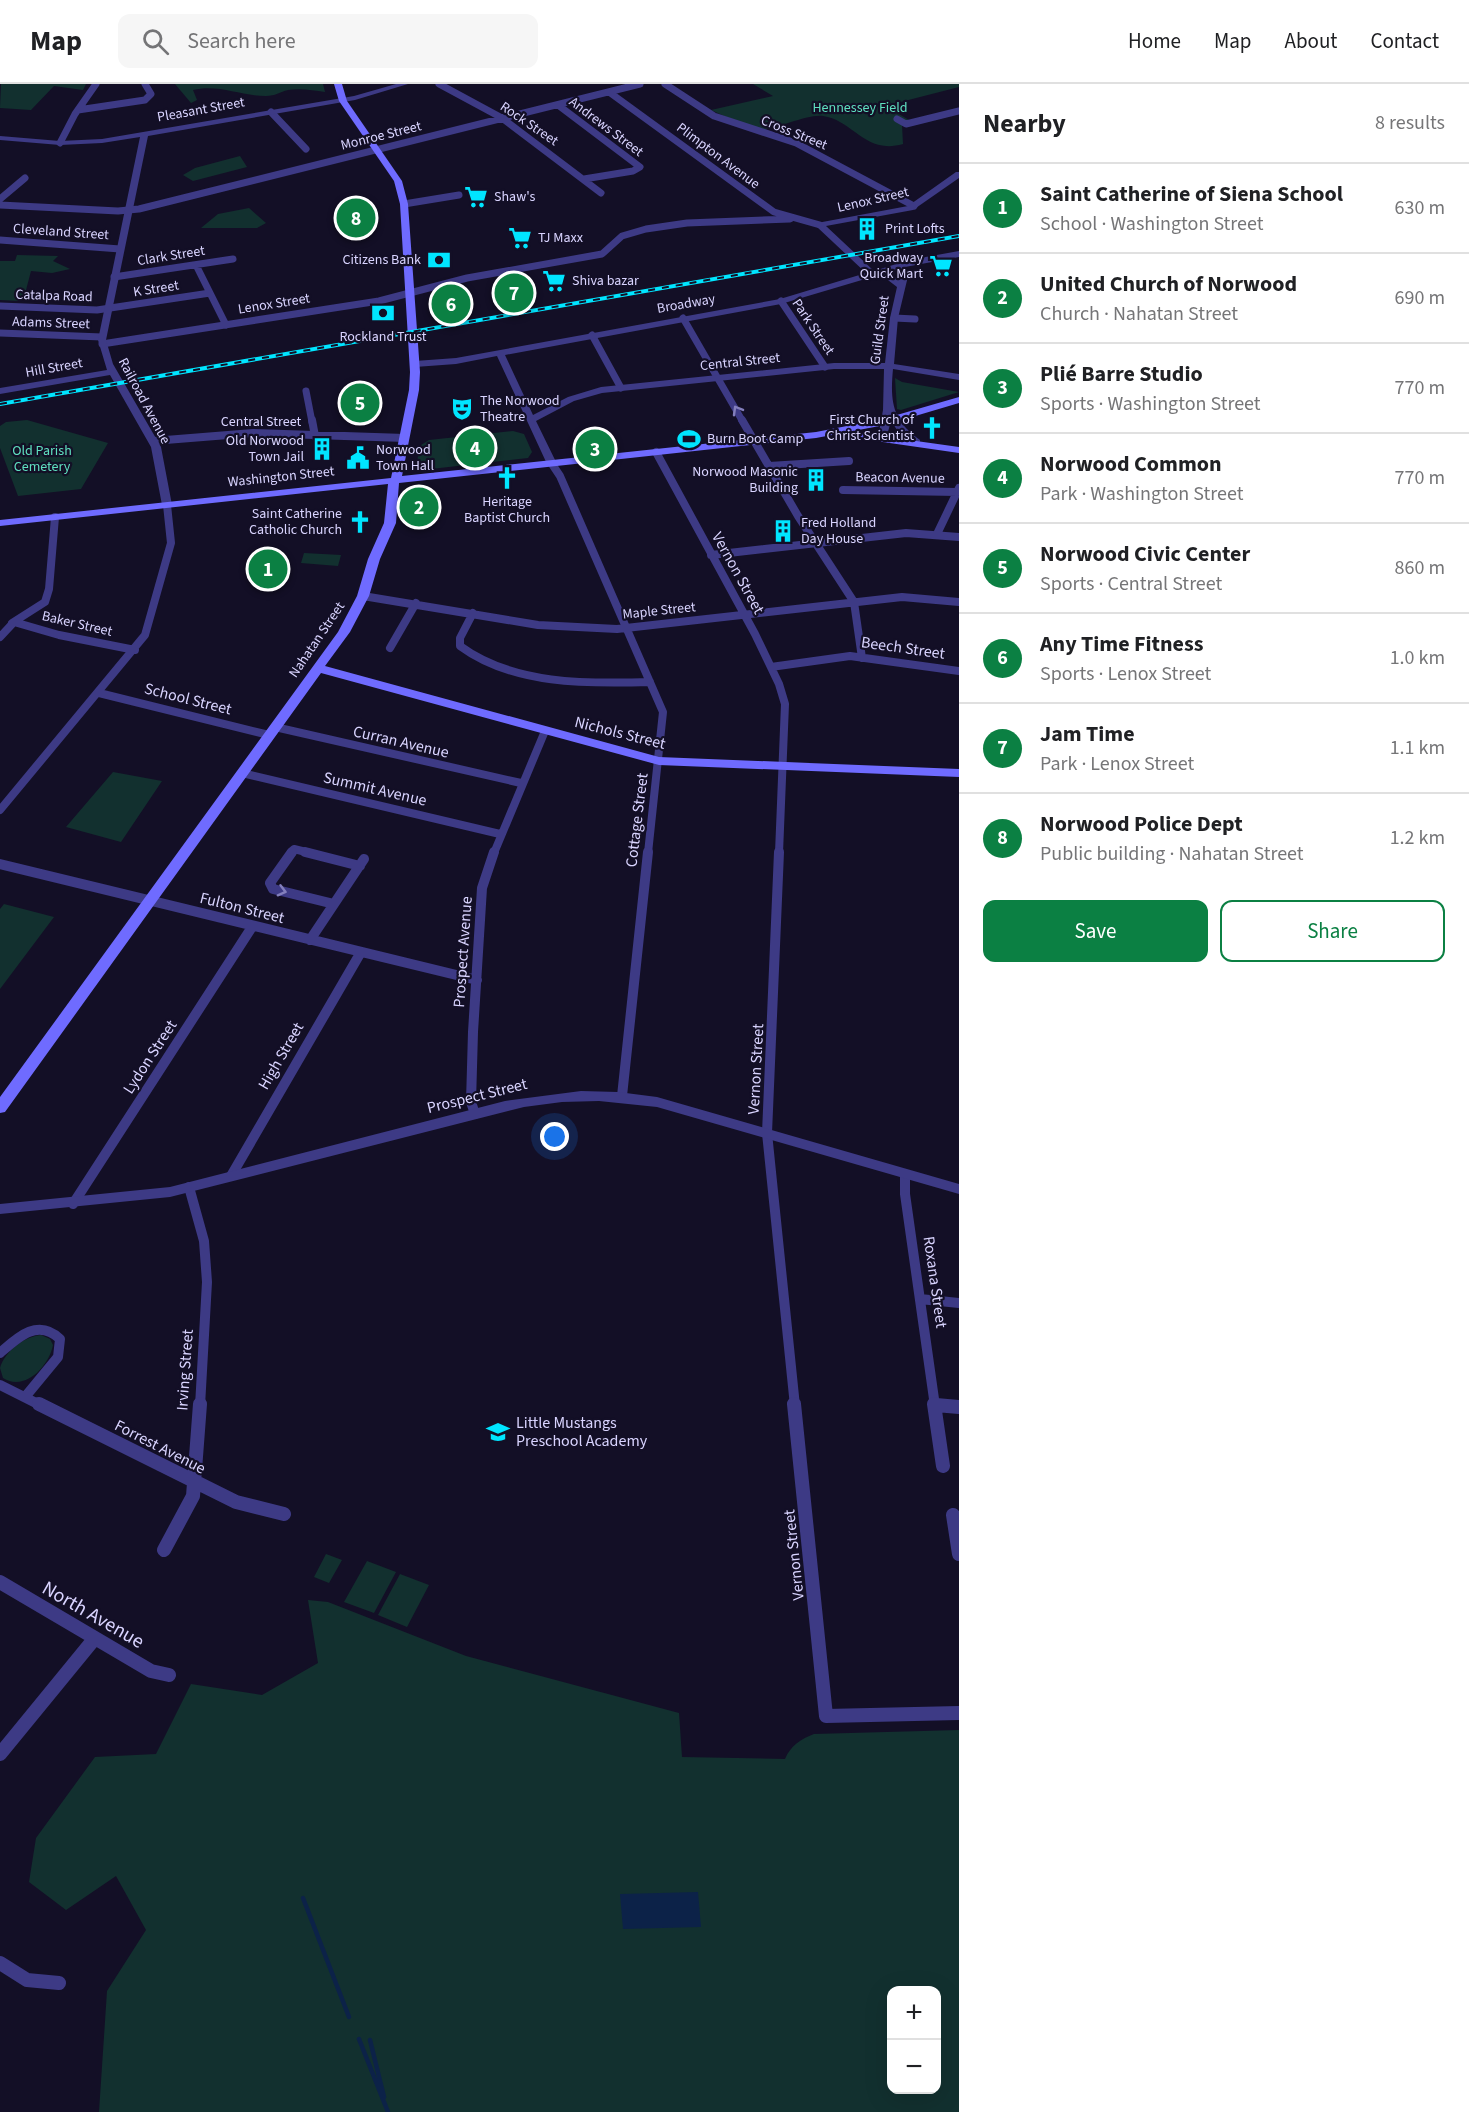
<!DOCTYPE html>
<meta charset="utf-8">
<style>
body{margin:0;font-family:"Source Sans 3",sans-serif;background:#f6f6f6;color:#202124}
.controls{position:absolute;right:18px;bottom:18px;display:grid;overflow:hidden;border-radius:12px;box-shadow:0 6px 24px #0002}
.controls button{width:54px;height:54px;display:grid;place-items:center;padding:0;border:0;border-bottom:2px solid #e0e0e0;background:#fff;color:#202124;font:30px sans-serif}
.you{position:absolute;left:555px;top:1053px;width:21px;height:21px;margin:-15px;border:4px solid #fff;border-radius:50%;background:#1a73e8;box-shadow:0 0 0 9px #1a73e833}
.badge{display:grid;place-items:center;width:39px;height:39px;border-radius:50%;background:#0b8043;color:#fff;font-size:20px;font-weight:700}
.pin{position:absolute;translate:-50% -50%;border:3px solid #fff;box-shadow:0 2px 6px #0006}
.list{margin:0;padding:0;list-style:none}
h2{display:flex;justify-content:space-between;align-items:center;height:78px;margin:0;padding:0 24px;font-size:26px}
h2 small{font-size:20px;font-weight:400;color:#757577}
.list li{display:grid;grid-template-columns:39px 1fr auto;gap:18px;align-items:center;box-sizing:border-box;height:90px;padding:0 24px;border-top:2px solid #e0e0e0}
.list b{display:block;font-size:22px;white-space:nowrap}
.list p{margin:0;font-size:20px;white-space:nowrap;color:#757577}
.list em{font-size:20px;font-style:normal;color:#757577}
.actions{display:flex;gap:12px;padding:18px 24px}
.actions a{flex:1;padding:14px 0;border:2px solid #0b8043;border-radius:12px;text-align:center;font-size:21px;color:#0b8043}
.actions .main{background:#0b8043;color:#fff}
.icon{flex:none;width:33px;height:33px;fill:none;stroke:currentColor;stroke-width:2;stroke-linecap:round;stroke-linejoin:round}
.map{position:relative;flex:none;width:959px;height:2028px;overflow:hidden}
header{display:flex;align-items:center;gap:36px;box-sizing:border-box;height:84px;padding:0 30px;background:#fff;border-bottom:2px solid #e0e0e0}
header strong{font-size:28px}
nav{display:flex;gap:33px;margin-inline-start:auto;font-size:21px}
.search{width:420px;height:54px;background:#f6f6f6;display:flex;align-items:center;gap:15px;box-sizing:border-box;padding:0 21px;border-radius:12px;color:#757577;font-size:22px}
main{display:flex}
aside{flex:1;background:#fff}
.map>svg:first-child{display:block}
</style>
<header>
<strong>Map</strong>
<div class="search"><svg class="icon" aria-label="search" viewBox="0 0 24 24"><circle cx="10" cy="10" r="6"/><path d="M15 15l6 6"/></svg>Search here</div>
<nav><a>Home</a><a>Map</a><a>About</a><a>Contact</a></nav>
</header>
<main>
<div class="map">
<svg width="959" height="2028" viewBox="0 0 959 2028">
<rect width="100%" height="100%" fill="#130f26"/>
<path fill="#12302f" fill-rule="evenodd" d="M 1,0 L 86,0 L 83,6 L 54,2 L 31,26 L 0,24 Z
M 175,0 L 323,0 L 325,8 C 313,6 300,4 288,6 C 280,8 275,12 266,12 C 240,12 219,0 193,6 L 197,16 L 191,19 Z
M 753,0 L 959,0 L 959,3 L 885,22 L 909,36 L 899,39 L 902,41 L 903,60 C 865,71 853,36 823,32 C 807,30 777,45 764,45 C 747,44 727,33 711,26 L 773,12 Z
M 240,72 L 247,83 L 193,97 L 183,91 L 195,84 Z
M 249,124 L 266,139 L 257,144 L 201,144 L 218,130 Z
M 17,171 L 58,172 L 53,177 L 70,185 L 52,189 L 31,187 L 25,210 L 20,217 L 0,216 L 0,177 L 15,177 Z
M 895,294 L 902,298 L 959,308 L 901,326 L 897,325 Z
M 27,336 L 108,359 L 81,405 L 18,412 L 0,364 L 0,342 L 6,338 Z
M 513,347 L 524,350 L 532,368 L 528,374 L 431,385 L 421,383 L 417,377 L 421,361 L 429,356 Z
M 304,469 L 341,471 L 338,482 L 301,479 Z
M 259,478 L 282,479 L 276,499 L 252,498 Z
M 113,688 L 162,697 L 121,758 L 66,743 Z
M 4,820 L 54,833 L 0,905 L 0,825 Z
M 41,1251 L 50,1255 L 53,1261 C 49,1282 25,1308 3,1294 L 0,1284 C 5,1267 24,1253 41,1251 Z
M 326,1470 L 342,1476 L 329,1499 L 314,1493 Z
M 367,1477 L 396,1488 L 374,1529 L 344,1518 Z
M 400,1490 L 429,1501 L 407,1543 L 378,1531 Z
M 308,1516 L 328,1518 L 466,1572 L 679,1629 L 682,1673 L 785,1675 C 791,1661 801,1655 814,1650 L 959,1646 L 959,2028 L 99,2028 L 107,1907 L 146,1846 L 116,1792 L 66,1826 L 29,1798 L 36,1754 L 95,1673 L 156,1670 L 191,1600 L 262,1611 L 318,1579 ZM 892,1906 L 936,1906 L 936,2006 L 892,2006 Z"/>
<path fill="#0c2248" d="M 698,1808 L 701,1843 L 623,1845 L 620,1810 Z"/>
<g fill="none" stroke-linecap="round" stroke-linejoin="round">
<path stroke="#0c2248" stroke-width="4.5" d="M 303,1814 L 349,1933
M 359,1955 L 388,2028
M 370,1956 L 384,2013"/>
<path stroke="#3d3a85" stroke-width="7" d="M 439,0 L 502,34 L 601,109
M 665,0 L 714,32 L 796,59 L 914,122
M 609,8 L 774,128 L 820,141
M 558,21 L 640,83 L 633,87 L 584,95
M 78,26 L 145,16 L 151,10 L 145,0
M 271,28 L 306,65
M 897,35 L 906,40 L 959,27
M 60,59 L 75,30 L 96,0
M 0,115 L 25,94
M 404,120 L 459,111
M 0,121 L 118,127 L 139,125 L 640,0
M 0,156 L 120,165
M 196,181 L 226,241
M 114,193 L 233,175
M 781,217 L 825,283
M 0,222 L 97,226 L 210,209
M 683,234 L 743,338
M 894,234 L 915,235
M 0,249 L 102,253
M 592,251 L 621,304
M 102,260 L 379,217 L 467,194 L 602,170 L 622,152 L 646,145 L 687,139 L 790,135
M 306,307 L 312,338"/>
<path stroke="#3d3a85" stroke-width="8" d="M 312,336 L 315,352
M 742,336 L 798,432 L 854,518 L 862,574
M 153,357 L 253,349 L 405,354
M 656,368 L 755,550 L 779,600 L 785,620 L 779,769
M 552,380 L 560,392 L 663,628 L 648,769
M 769,382 L 849,377
M 843,406 L 957,408
M 937,450 L 959,404
M 711,471 L 906,449 L 959,453
M 363,512 L 538,541 L 617,545 L 902,513 L 959,518
M 473,529 L 460,554 L 460,562 C 513,601 587,600 650,598
M 12,539 L 45,518 L 49,505 L 55,433
M 0,553 L 14,538 L 59,551 L 135,566
M 390,564 L 416,519
M 771,583 L 850,572 L 959,587
M 99,609 L 269,651
M 275,643 L 521,699
M 242,689 L 500,750
M 0,726 L 145,551 L 171,459 L 167,421
M 291,769 L 294,765 L 310,769
M 494,769 L 545,647"/>
<path stroke="#3d3a85" stroke-width="10" d="M 292,768 L 270,799 L 273,805 L 334,820
M 305,768 L 360,782
M 779,768 L 767,1049 L 795,1322
M 0,780 L 477,896
M 310,856 L 364,775
M 622,1012 L 648,768
M 475,1030 L 471,1018 L 473,948 L 482,804 L 494,768
M 905,1091 L 905,1110 L 935,1322
M 231,1092 L 361,868
M 189,1103 L 204,1157 L 207,1198 L 200,1322
M 73,1120 L 252,843
M 920,1215 L 959,1219
M 0,1269 C 18,1253 38,1234 60,1255 L 58,1273 L 25,1313
M 0,1301 L 42,1322
M 936,1321 L 943,1322"/>
<path stroke="#3d3a85" stroke-width="14" d="M 39,1320 L 236,1418 L 284,1430
M 794,1320 L 826,1632 L 959,1629
M 934,1320 L 943,1382
M 936,1321 L 959,1323
M 953,1431 L 959,1470
M 164,1466 L 193,1412 L 200,1320
M 0,1498 L 151,1587 L 169,1591
M 0,1670 L 95,1554
M 0,1879 L 27,1896 L 59,1899"/>
<path fill="#3d3a85" fill-rule="evenodd" d="M 396,0 L 408,0 L 355,16 L 148,52 L 106,256 L 113,280 L 161,363 L 172,421 L 170,423 L 162,421 L 151,363 L 110,291 L 0,310 L 0,304 L 107,286 L 98,256 L 140,53 L 102,59 L 60,61 L 0,56 L 0,52 L 60,57 L 102,55 L 354,12 Z
M 956,88 L 959,88 L 959,94 L 913,126 L 826,142 L 874,187 L 909,176 L 959,167 L 959,173 L 905,183 L 909,188 L 898,234 L 894,280 L 959,290 L 959,296 L 893,285 C 890,318 892,336 920,356 L 920,360 C 906,361 898,347 891,337 L 886,355 L 878,353 L 883,326 L 884,285 L 834,285 L 602,309 L 574,317 L 536,337 L 557,380 L 552,383 L 547,380 L 497,272 L 456,280 L 415,283 L 410,280 L 415,277 L 456,274 L 780,215 L 866,189 L 817,143 L 817,139 L 908,122 ZM 898,185 L 901,188 L 899,196 L 888,188 ZM 872,193 L 884,193 L 897,203 L 890,234 L 885,279 L 834,279 L 601,303 L 568,313 L 533,331 L 505,271 L 781,220 Z
M 581,1007 L 618,1008 L 657,1013 L 959,1100 L 959,1110 L 657,1023 L 599,1017 L 562,1018 L 524,1023 L 170,1113 L 0,1130 L 0,1120 L 170,1103 L 505,1017 Z"/>
<path fill="#6f6bff" fill-rule="evenodd" d="M 334,0 L 342,0 L 347,17 L 402,97 L 408,120 L 420,288 L 419,306 L 402,392 L 816,348 L 883,335 L 959,313 L 959,319 L 885,341 L 816,354 L 399,399 L 396,439 L 380,475 L 369,512 L 350,548 L 325,582 L 659,673 L 959,685 L 959,693 L 659,681 L 321,589 L 5,1028 L 0,1029 L 0,1013 L 338,548 L 357,512 L 368,475 L 384,439 L 388,400 L 0,442 L 0,436 L 391,394 L 409,306 L 410,288 L 400,120 L 394,97 L 339,17 Z
M 852,348 L 959,363 L 959,369 L 848,353 L 848,349 Z"/>
<g stroke="#00e5ff" stroke-width="4">
<path id="rail" d="M 0,320 L 959,152"/>
</g>
<use href="#rail" stroke="#130f26" stroke-width="2" stroke-dasharray="7" stroke-linecap="butt"/>
</g>
<defs><path id="oneway-chevron" d="M-2-3.5L2.5 0L-2 3.5" fill="none" stroke-width="1.6" stroke-linecap="round" stroke-linejoin="round" transform="scale(1.5)"/></defs>
<g stroke="#837fbc">
<use href="#oneway-chevron" transform="translate(737 326) rotate(-120)"/>
<use href="#oneway-chevron" transform="translate(282 807) rotate(15)"/>
</g>
<defs>
<g id="supermarket-bare" transform="scale(1.8)"><path d="M-6-5.5h2.5l.6 2H6L4.5 2H-2.5L-4.4-4H-6ZM-1.5 3.2a1.3 1.3 0 1 0 .1 0ZM3 3.2a1.3 1.3 0 1 0 .1 0Z" fill="#00e5ff" stroke="#130f26" stroke-width="2.5" paint-order="stroke"/></g>
<g id="building-bare" transform="scale(1.8)"><path d="M-4-6H4V6H1V3H-1V6H-4ZM-2.5-4.3h1.7v1.8h-1.7ZM.8-4.3h1.7v1.8H.8ZM-2.5-1h1.7V.8h-1.7ZM.8-1h1.7V.8H.8Z" fill="#00e5ff" stroke="#130f26" stroke-width="2.5" paint-order="stroke"/></g>
<g id="bank-bare" transform="scale(1.8)"><path d="M-6-4H6V4H-6ZM0-2.3a2.3 2.3 0 1 0 0 4.6a2.3 2.3 0 1 0 0-4.6Z" fill="#00e5ff" stroke="#130f26" stroke-width="2.5" paint-order="stroke"/></g>
<g id="theatre-bare" transform="scale(1.8)"><path d="M-5-5.5Q0-4 5-5.5V0Q5 5 0 6Q-5 5-5 0ZM-3.3-2.5H-1v1.5H-3.3ZM1-2.5H3.3v1.5H1ZM-2.8 1Q0 5.5 2.8 1Z" fill="#00e5ff" stroke="#130f26" stroke-width="2.5" paint-order="stroke"/></g>
<g id="church-bare" transform="scale(1.8)"><path d="M-1.2-6h2.4v3.5h3.3v2.4h-3.3V6h-2.4V-.1h-3.3v-2.4h3.3Z" fill="#00e5ff" stroke="#130f26" stroke-width="2.5" paint-order="stroke"/></g>
<g id="stadium-bare" transform="scale(1.8)"><path d="M0-5a6.5 5 0 1 0 0 10a6.5 5 0 1 0 0-10ZM-3.5-1.8h7v3.6h-7Z" fill="#00e5ff" stroke="#130f26" stroke-width="2.5" paint-order="stroke"/></g>
<g id="civic-bare" transform="scale(1.8)"><path d="M-.6-6.5H3V-4.5H.6V-3L4-1V1h2V6H-6V1h2V-1L-.6-3ZM-1.2 2.5V6h2.4V2.5Z" fill="#00e5ff" stroke="#130f26" stroke-width="2.5" paint-order="stroke"/></g>
<g id="school-bare" transform="scale(1.8)"><path d="M0-5L7-2L0 1L-7-2ZM-4 1L0 2.5L4 1V4Q0 6-4 4Z" fill="#00e5ff" stroke="#130f26" stroke-width="2.5" paint-order="stroke"/></g>
</defs>
<g fill-rule="evenodd">
<use href="#supermarket-bare" x="476" y="113"/>
<use href="#building-bare" x="867" y="145"/>
<use href="#supermarket-bare" x="520" y="154"/>
<use href="#bank-bare" x="439" y="176"/>
<use href="#supermarket-bare" x="941" y="182"/>
<use href="#supermarket-bare" x="554" y="197"/>
<use href="#bank-bare" x="383" y="229"/>
<use href="#theatre-bare" x="462" y="325"/>
<use href="#church-bare" x="932" y="344"/>
<use href="#stadium-bare" x="689" y="355"/>
<use href="#building-bare" x="322" y="365"/>
<use href="#civic-bare" x="358" y="374"/>
<use href="#church-bare" x="507" y="394"/>
<use href="#building-bare" x="816" y="396"/>
<use href="#church-bare" x="360" y="438"/>
<use href="#building-bare" x="783" y="447"/>
<use href="#school-bare" x="498" y="1348"/>
</g>
<g text-anchor="middle" dominant-baseline="central" stroke-width="4.5" stroke-linejoin="round" paint-order="stroke">
<g font-size="14" fill="#5fe0c0" stroke="#130f26">
<text x="860" y="24">Hennessey Field</text>
<text x="42" y="367">Old Parish<tspan x="42" dy="16">Cemetery</tspan></text>
</g>
<g font-size="14" fill="#d9d4ff" stroke="#130f26">
<text transform="translate(201 26) rotate(-10)">Pleasant Street</text>
<text transform="translate(529 40) rotate(34)">Rock Street</text>
<text transform="translate(606 43) rotate(37)">Andrews Street</text>
<text transform="translate(794 49) rotate(22)">Cross Street</text>
<text transform="translate(381 52) rotate(-14)">Monroe Street</text>
<text transform="translate(718 72) rotate(37)">Plimpton Avenue</text>
<text transform="translate(873 116) rotate(-13)">Lenox Street</text>
<text transform="translate(61 148) rotate(4)">Cleveland Street</text>
<text transform="translate(171 172) rotate(-9)">Clark Street</text>
<text transform="translate(156 205) rotate(-9)">K Street</text>
<text transform="translate(54 212) rotate(2)">Catalpa Road</text>
<text transform="translate(274 220) rotate(-9)">Lenox Street</text>
<text transform="translate(686 220) rotate(-10)">Broadway</text>
<text transform="translate(51 239) rotate(2)">Adams Street</text>
<text transform="translate(813 243) rotate(56)">Park Street</text>
<text transform="translate(880 246) rotate(-82)">Guild Street</text>
<text transform="translate(740 278) rotate(-6)">Central Street</text>
<text transform="translate(54 284) rotate(-10)">Hill Street</text>
<text transform="translate(144 317) rotate(62)">Railroad Avenue</text>
<text x="261" y="338">Central Street</text>
<text transform="translate(281 393) rotate(-6)">Washington Street</text>
<text transform="translate(900 394) rotate(1)">Beacon Avenue</text>
<text transform="translate(659 527) rotate(-6)">Maple Street</text>
<text transform="translate(77 540) rotate(13)">Baker Street</text>
<text transform="translate(317 556) rotate(-56)">Nahatan Street</text>
</g>
<g font-size="14" fill="#d9d4ff" stroke="#130f26" text-anchor="start">
<text x="494" y="113">Shaw's</text>
<text x="885" y="145">Print Lofts</text>
<text x="538" y="154">TJ Maxx</text>
<text x="923" y="174" text-anchor="end">Broadway<tspan x="923" dy="16">Quick Mart</tspan></text>
<text x="421" y="176" text-anchor="end">Citizens Bank</text>
<text x="572" y="197">Shiva bazar</text>
<text x="383" y="253" text-anchor="middle">Rockland Trust</text>
<text x="480" y="317">The Norwood<tspan x="480" dy="16">Theatre</tspan></text>
<text x="914" y="336" text-anchor="end">First Church of<tspan x="914" dy="16">Christ Scientist</tspan></text>
<text x="707" y="355">Burn Boot Camp</text>
<text x="304" y="357" text-anchor="end">Old Norwood<tspan x="304" dy="16">Town Jail</tspan></text>
<text x="376" y="366">Norwood<tspan x="376" dy="16">Town Hall</tspan></text>
<text x="798" y="388" text-anchor="end">Norwood Masonic<tspan x="798" dy="16">Building</tspan></text>
<text x="507" y="418" text-anchor="middle">Heritage<tspan x="507" dy="16">Baptist Church</tspan></text>
<text x="342" y="430" text-anchor="end">Saint Catherine<tspan x="342" dy="16">Catholic Church</tspan></text>
<text x="801" y="439">Fred Holland<tspan x="801" dy="16">Day House</tspan></text>
</g>
<g font-size="16" fill="#d9d4ff" stroke="#130f26">
<text transform="translate(738 489) rotate(61)">Vernon Street</text>
<text transform="translate(903 564) rotate(8)">Beech Street</text>
<text transform="translate(188 615) rotate(14)">School Street</text>
<text transform="translate(620 649) rotate(14)">Nichols Street</text>
<text transform="translate(401 658) rotate(13)">Curran Avenue</text>
<text transform="translate(375 705) rotate(13)">Summit Avenue</text>
<text transform="translate(637 736) rotate(-83)">Cottage Street</text>
<text transform="translate(242 824) rotate(14)">Fulton Street</text>
<text transform="translate(463 868) rotate(-86)">Prospect Avenue</text>
<text transform="translate(281 972) rotate(-60)">High Street</text>
<text transform="translate(150 973) rotate(-57)">Lydon Street</text>
<text transform="translate(756 985) rotate(-87)">Vernon Street</text>
<text transform="translate(477 1012) rotate(-14)">Prospect Street</text>
<text transform="translate(935 1198) rotate(82)">Roxana Street</text>
<text transform="translate(185 1286) rotate(-86)">Irving Street</text>
<text transform="translate(160 1363) rotate(27)">Forrest Avenue</text>
<text transform="translate(794 1471) rotate(-96)">Vernon Street</text>
</g>
<g font-size="16" fill="#d9d4ff" stroke="#130f26" text-anchor="start">
<text x="516" y="1339">Little Mustangs<tspan x="516" dy="18">Preschool Academy</tspan></text>
</g>
<g font-size="20" fill="#d9d4ff" stroke="#130f26">
<text transform="translate(93 1531) rotate(30)">North Avenue</text>
</g>
</g>
</svg>
<div class="controls">
<button>+</button>
<button>−</button>
</div>
<div class="you"></div>
<div class="pin badge" style="left:268px;top:485px">1</div>
<div class="pin badge" style="left:419px;top:423px">2</div>
<div class="pin badge" style="left:595px;top:365px">3</div>
<div class="pin badge" style="left:475px;top:364px">4</div>
<div class="pin badge" style="left:360px;top:319px">5</div>
<div class="pin badge" style="left:451px;top:220px">6</div>
<div class="pin badge" style="left:514px;top:209px">7</div>
<div class="pin badge" style="left:356px;top:134px">8</div>
</div>
<aside>
<h2>Nearby<small>8 results</small></h2>
<ul class="list">
<li><span class="badge">1</span><div><b>Saint Catherine of Siena School</b><p>School · Washington Street</p></div><em>630 m</em></li>
<li><span class="badge">2</span><div><b>United Church of Norwood</b><p>Church · Nahatan Street</p></div><em>690 m</em></li>
<li><span class="badge">3</span><div><b>Plié Barre Studio</b><p>Sports · Washington Street</p></div><em>770 m</em></li>
<li><span class="badge">4</span><div><b>Norwood Common</b><p>Park · Washington Street</p></div><em>770 m</em></li>
<li><span class="badge">5</span><div><b>Norwood Civic Center</b><p>Sports · Central Street</p></div><em>860 m</em></li>
<li><span class="badge">6</span><div><b>Any Time Fitness</b><p>Sports · Lenox Street</p></div><em>1.0 km</em></li>
<li><span class="badge">7</span><div><b>Jam Time</b><p>Park · Lenox Street</p></div><em>1.1 km</em></li>
<li><span class="badge">8</span><div><b>Norwood Police Dept</b><p>Public building · Nahatan Street</p></div><em>1.2 km</em></li>
</ul>
<div class="actions"><a class="main">Save</a><a>Share</a></div>
</aside>
</main>
